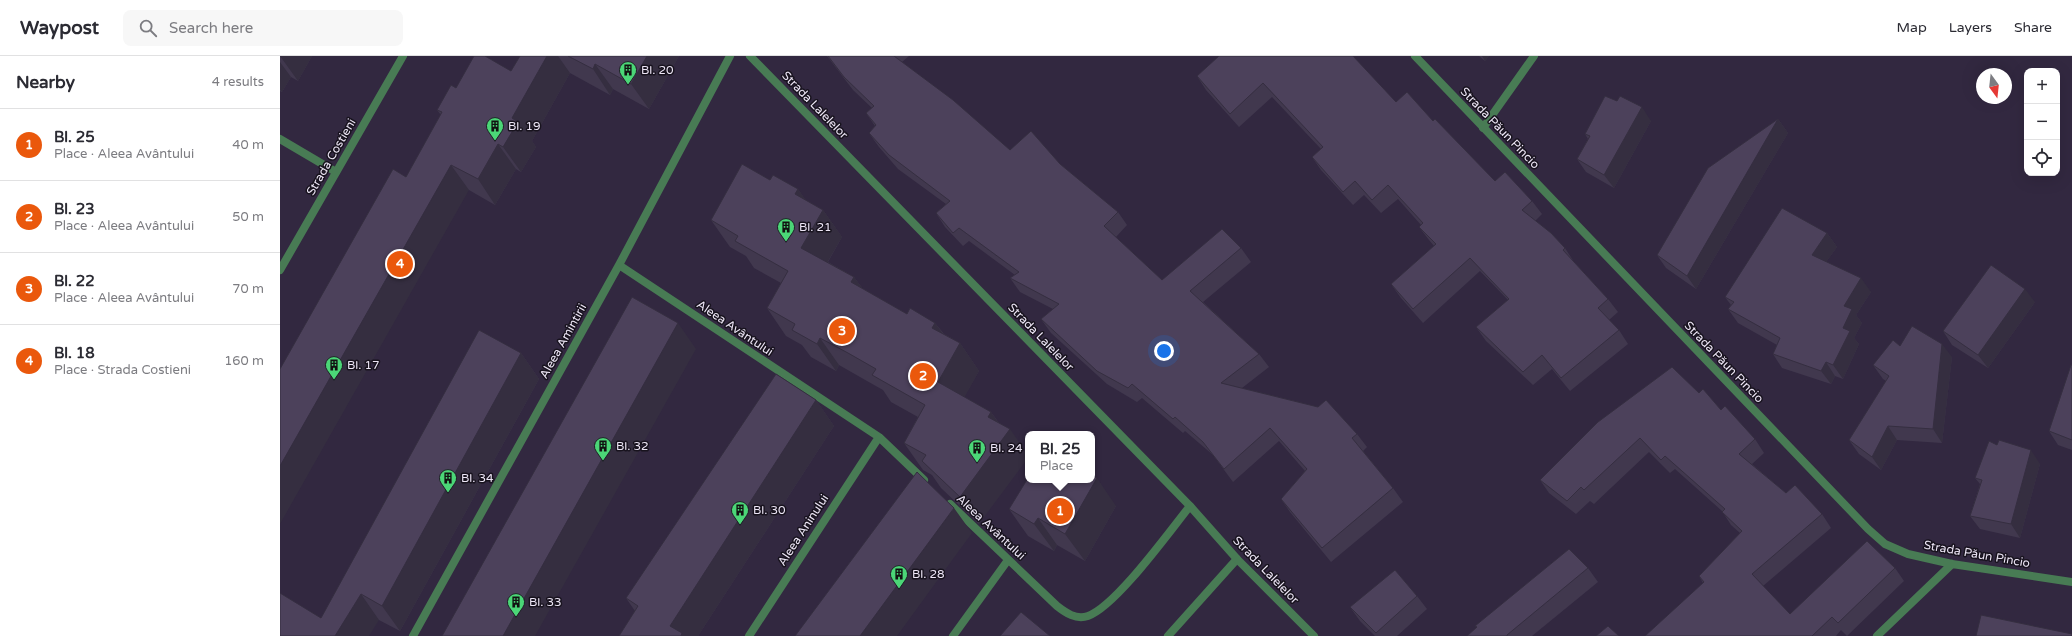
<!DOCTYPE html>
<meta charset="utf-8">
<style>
body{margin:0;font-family:"Varela Round",sans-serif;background:#f7f7f7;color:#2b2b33}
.controls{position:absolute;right:12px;top:12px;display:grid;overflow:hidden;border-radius:8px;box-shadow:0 4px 16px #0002}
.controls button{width:36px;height:36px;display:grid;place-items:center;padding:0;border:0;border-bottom:1px solid #e1e1e2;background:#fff;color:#2b2b33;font:20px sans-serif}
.compass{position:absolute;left:1696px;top:12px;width:36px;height:36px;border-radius:50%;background:#fff;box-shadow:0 4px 16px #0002;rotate:165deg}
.you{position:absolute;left:884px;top:295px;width:14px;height:14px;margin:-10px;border:3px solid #fff;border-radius:50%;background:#1a73e8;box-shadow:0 0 0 6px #1a73e833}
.badge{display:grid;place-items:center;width:26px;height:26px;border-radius:50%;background:#ea580c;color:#fff;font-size:13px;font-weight:700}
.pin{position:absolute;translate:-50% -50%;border:2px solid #fff;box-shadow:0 1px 4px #0006}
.popup{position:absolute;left:745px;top:375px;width:70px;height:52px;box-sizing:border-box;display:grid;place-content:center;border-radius:8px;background:#fff;filter:drop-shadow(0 1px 3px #0005);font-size:13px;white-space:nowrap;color:#7c7c81}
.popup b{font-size:15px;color:#2b2b33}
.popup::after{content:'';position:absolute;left:50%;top:100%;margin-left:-8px;border:8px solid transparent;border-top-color:#fff}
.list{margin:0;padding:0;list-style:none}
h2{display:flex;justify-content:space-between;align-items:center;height:52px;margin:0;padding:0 16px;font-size:17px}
h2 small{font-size:13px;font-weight:400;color:#7c7c81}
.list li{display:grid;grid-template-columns:26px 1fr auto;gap:12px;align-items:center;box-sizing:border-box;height:72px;padding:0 16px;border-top:1px solid #e1e1e2}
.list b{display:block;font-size:15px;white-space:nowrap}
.list p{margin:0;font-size:13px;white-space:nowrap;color:#7c7c81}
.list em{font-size:13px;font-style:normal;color:#7c7c81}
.icon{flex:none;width:22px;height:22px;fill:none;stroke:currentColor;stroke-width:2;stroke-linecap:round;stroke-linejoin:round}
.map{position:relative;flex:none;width:1792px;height:580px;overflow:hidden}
header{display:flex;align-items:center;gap:24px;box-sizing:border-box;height:56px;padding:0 20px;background:#fff;border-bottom:1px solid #e1e1e2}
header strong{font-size:19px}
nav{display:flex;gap:22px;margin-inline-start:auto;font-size:14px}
.search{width:280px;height:36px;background:#f7f7f7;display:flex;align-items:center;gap:10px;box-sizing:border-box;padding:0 14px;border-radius:8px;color:#7c7c81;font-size:15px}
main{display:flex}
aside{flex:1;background:#fff}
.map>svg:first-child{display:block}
</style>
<header>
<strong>Waypost</strong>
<div class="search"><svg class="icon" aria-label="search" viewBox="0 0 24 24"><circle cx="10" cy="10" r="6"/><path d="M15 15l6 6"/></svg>Search here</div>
<nav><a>Map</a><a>Layers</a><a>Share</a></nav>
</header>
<main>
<aside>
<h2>Nearby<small>4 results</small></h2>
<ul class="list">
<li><span class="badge">1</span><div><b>Bl. 25</b><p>Place · Aleea Avântului</p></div><em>40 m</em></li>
<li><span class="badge">2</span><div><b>Bl. 23</b><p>Place · Aleea Avântului</p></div><em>50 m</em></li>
<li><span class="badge">3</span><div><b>Bl. 22</b><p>Place · Aleea Avântului</p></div><em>70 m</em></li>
<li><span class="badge">4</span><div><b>Bl. 18</b><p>Place · Strada Costieni</p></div><em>160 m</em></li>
</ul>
</aside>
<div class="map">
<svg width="1792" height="580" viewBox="0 0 1792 580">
<rect width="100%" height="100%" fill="#322840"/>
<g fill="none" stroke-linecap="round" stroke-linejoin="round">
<path stroke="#487b54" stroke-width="8" d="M 0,83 L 56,116
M 888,580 L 957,503"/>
<path stroke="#487b54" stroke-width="8" d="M 1135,0 L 1588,473 L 1605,488 L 1628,498 L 1672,508 L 1792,526
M 1203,72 L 1254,0
M 339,209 L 599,381 L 644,424
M 670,448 L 777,550 C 786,557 796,564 808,560 C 836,550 889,476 910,450
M 133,580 L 339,209 L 450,0
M 469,580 L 599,381
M 673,580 L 728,504
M 1597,580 L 1672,508"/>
<path stroke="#487b54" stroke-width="8" d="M 470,0 L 910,450 L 957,503 L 1034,580
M 0,214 L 123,0"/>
</g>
<path fill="#41384e" d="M 0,0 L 32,0 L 18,25 L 11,21 L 2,36 L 0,35 Z
M 240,0 L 399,0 L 369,53 L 333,33 L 330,39 L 290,17 L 252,85 L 256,91 L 241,116 L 236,113 L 215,149 L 189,134 L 126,121 L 161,59 L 157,54 L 176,32 L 231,15 Z
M 547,0 L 629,0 L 622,6 L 730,94 L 780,108 L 838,156 L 847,169 L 836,181 L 882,224 L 961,192 L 971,206 L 923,246 L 979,298 L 989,311 L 962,332 L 1077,378 L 1087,391 L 1083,395 L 1113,432 L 1123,446 L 1051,506 L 1010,456 L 1001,443 L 1025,415 L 999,385 L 953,426 L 933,399 L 905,375 L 903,377 L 862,342 L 857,346 L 827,328 L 771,277 L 761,263 L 773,253 L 740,236 L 730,222 L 735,219 L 689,185 L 683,190 L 665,171 L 656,157 L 666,148 L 618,113 L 599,91 L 589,77 L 595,70 L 586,57 L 592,52 L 573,34 Z
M 939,0 L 1116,46 L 1153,65 L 1215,125 L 1252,145 L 1262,158 L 1255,165 L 1285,192 L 1294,206 L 1328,243 L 1338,256 L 1329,264 L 1339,274 L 1348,288 L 1290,335 L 1272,313 L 1253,329 L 1206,285 L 1196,271 L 1228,244 L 1200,215 L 1143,267 L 1121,242 L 1111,228 L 1154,190 L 1149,184 L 1139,171 L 1141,169 L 1118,143 L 1101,157 L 1084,139 L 1073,149 L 1041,114 L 1032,101 L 1041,93 L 992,41 L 959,71 L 926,34 L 917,20 Z
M 1199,0 L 1209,0 L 1205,5 Z
M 1337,45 L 1371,65 L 1334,132 L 1306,116 L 1297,103 L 1308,83 L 1305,78 Z
M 1498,63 L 1508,77 L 1416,233 L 1386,212 L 1377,199 Z
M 490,124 L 518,133 L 526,145 L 543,154 L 562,181 L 548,206 L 574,221 L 583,233 L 627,258 L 655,267 L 664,278 L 680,287 L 699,315 L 684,341 L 711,356 L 719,367 L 699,468 L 661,432 L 652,419 L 643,414 L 624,387 L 638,361 L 611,346 L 603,334 L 587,325 L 559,309 L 556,315 L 531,301 L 522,289 L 506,280 L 487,252 L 501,227 L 474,212 L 466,200 L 450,191 L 431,164 Z
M 1547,177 L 1557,191 L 1546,206 L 1591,236 L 1576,259 L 1582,267 L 1574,282 L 1579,288 L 1563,323 L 1555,320 L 1551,328 L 1502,312 L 1493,298 L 1497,289 L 1458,267 L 1448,253 L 1451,249 L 1445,241 Z
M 1755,246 L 1708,312 L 1672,289 L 1663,275 Z
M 1620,290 L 1672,301 L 1662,387 L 1617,384 L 1601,414 L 1579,398 L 1569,384 L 1606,325 L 1603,323 L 1593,309 Z
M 241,297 L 259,323 L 120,575 L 99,564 L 41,562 Z
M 1792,309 L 1792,394 L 1778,389 L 1769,375 Z
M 1419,337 L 1441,354 L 1475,383 L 1484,397 L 1472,408 L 1506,437 L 1542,458 L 1551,472 L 1483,530 L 1510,558 L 1615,512 L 1624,525 L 1567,580 L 1561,574 L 1556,580 L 1365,580 L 1423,527 L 1419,520 L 1460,477 L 1451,469 L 1442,455 L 1395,413 L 1390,417 L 1369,396 L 1314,448 L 1310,445 L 1296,458 L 1269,437 L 1260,424 Z
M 536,344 L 554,370 L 418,580 L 339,580 L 355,555 L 346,542 Z
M 1717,389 L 1760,408 L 1740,482 L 1700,473 L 1690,460 L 1700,428 L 1695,422 Z
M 836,450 L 805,505 L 777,489 L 774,495 L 748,480 L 729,453 Z
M 1308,512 L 1318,526 L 1252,580 L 1187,580 Z
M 1137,540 L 1147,553 L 1117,580 L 1095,580 L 1080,565 L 1070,551 Z"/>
<path fill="#352e40" d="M 0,0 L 32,0 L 18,25 Z
M 267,0 L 278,0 L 290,17 L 252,85 L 256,91 L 241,116 L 223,91 L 232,62 Z
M 367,0 L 399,0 L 369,53 L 351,28 Z
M 1202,0 L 1209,0 L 1205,5 Z
M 0,6 L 11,21 L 2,36 L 0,34 Z
M 315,8 L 333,33 L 330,39 L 313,13 Z
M 1362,51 L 1371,65 L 1334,132 L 1324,119 Z
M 1498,63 L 1508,77 L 1416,233 L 1407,220 Z
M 218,88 L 236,113 L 215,149 L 198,123 Z
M 171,109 L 189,134 L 0,468 L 0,410 Z
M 518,133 L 537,160 L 515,138 Z
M 543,154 L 562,181 L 540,219 L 521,192 Z
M 1547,177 L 1557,191 L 1541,213 L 1532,199 Z
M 574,221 L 594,248 L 571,226 Z
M 1581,222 L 1591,236 L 1576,259 L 1582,267 L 1574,282 L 1579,288 L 1563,323 L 1553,309 L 1563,272 L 1564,250 Z
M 1745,233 L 1755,246 L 1708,312 L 1698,299 Z
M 398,267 L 416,293 L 255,580 L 223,580 Z
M 655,267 L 675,294 L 652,272 Z
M 540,282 L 559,309 L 556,315 L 537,288 Z
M 680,287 L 699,315 L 678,353 L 658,326 Z
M 1662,288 L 1672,301 L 1662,387 L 1653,373 Z
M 241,297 L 259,323 L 120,575 L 102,550 Z
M 1546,306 L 1555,320 L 1551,328 L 1541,315 Z
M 536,344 L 554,370 L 418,580 L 397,580 L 390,570 Z
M 711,356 L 726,378 L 730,373 L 748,399 L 748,402 L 699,468 L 680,441 L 708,361 Z
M 1608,370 L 1617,384 L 1601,414 L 1592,401 Z
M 1751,394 L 1760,408 L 1740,482 L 1731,468 Z
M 817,422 L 836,450 L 805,505 L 785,478 Z
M 674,452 L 692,477 L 617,580 L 580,580 Z
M 758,462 L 777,489 L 774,495 L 754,468 Z
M 81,538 L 99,564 L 89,580 L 55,580 Z"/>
<path fill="#4c415b" stroke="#352e40" d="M 194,0 L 205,0 L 231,15 L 240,0 L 267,0 L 232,62 L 238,66 L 223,91 L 218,88 L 198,123 L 171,109 L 0,410 L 0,313 L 113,113 L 126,121 L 162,56 L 157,54 L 171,29 L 176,32 Z
M 288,0 L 367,0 L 351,28 L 315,8 L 313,13 Z
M 548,0 L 614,0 L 673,44 L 730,94 L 751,75 L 780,108 L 838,156 L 824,170 L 882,224 L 942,173 L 961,192 L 910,235 L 979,298 L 941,327 L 1038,351 L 1046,344 L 1077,378 L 1072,382 L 1113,432 L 1042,492 L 1001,443 L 1027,413 L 990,372 L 944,413 L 923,386 L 895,361 L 893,363 L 852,328 L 848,332 L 817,315 L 761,263 L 779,248 L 730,222 L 739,216 L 679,172 L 673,177 L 656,157 L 670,145 L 609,99 L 589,77 L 596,69 L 586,57 L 594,50 L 564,21 Z
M 939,0 L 1073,0 L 1116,46 L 1127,36 L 1153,65 L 1155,63 L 1215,125 L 1225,116 L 1252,145 L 1242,154 L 1271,177 L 1285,192 L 1283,194 L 1328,243 L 1318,252 L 1339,274 L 1281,322 L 1262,299 L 1243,316 L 1196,271 L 1229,243 L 1190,202 L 1133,253 L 1111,228 L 1156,188 L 1139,171 L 1143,167 L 1108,129 L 1092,144 L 1075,125 L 1063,136 L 1032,101 L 1043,91 L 983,27 L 950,58 L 917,20 Z
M 1325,40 L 1337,45 L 1340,40 L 1362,51 L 1324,119 L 1297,103 L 1310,80 L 1305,78 Z
M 1498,63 L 1407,220 L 1377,199 L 1428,112 Z
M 462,108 L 490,124 L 493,119 L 518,133 L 515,138 L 543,154 L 521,192 L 574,221 L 571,226 L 627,258 L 630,252 L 655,267 L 652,272 L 680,287 L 658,326 L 711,356 L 708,361 L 730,373 L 680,441 L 642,405 L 646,399 L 624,387 L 645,349 L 592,319 L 596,313 L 568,297 L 540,282 L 537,288 L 512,274 L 515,268 L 487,252 L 508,215 L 455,185 L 458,180 L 431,164 Z
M 1502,152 L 1547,177 L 1532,199 L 1581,222 L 1564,250 L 1572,253 L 1563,272 L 1570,275 L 1553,309 L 1546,306 L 1541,315 L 1493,298 L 1500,282 L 1448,253 L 1454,246 L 1445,241 Z
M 1711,209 L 1745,233 L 1698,299 L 1663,275 Z
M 352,241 L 398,267 L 223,580 L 162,580 Z
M 1632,270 L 1662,288 L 1653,373 L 1608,370 L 1592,401 L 1569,384 L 1609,320 L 1593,309 L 1613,284 L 1620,290 Z
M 199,274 L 241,297 L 102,550 L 81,538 L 55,580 L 0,580 L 0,537 L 41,562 Z
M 1791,309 L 1792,309 L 1792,384 L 1769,375 Z
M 1392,311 L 1419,337 L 1423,333 L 1441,354 L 1445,350 L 1475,383 L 1459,398 L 1506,437 L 1515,429 L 1542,458 L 1472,518 L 1510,558 L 1587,485 L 1615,512 L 1558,567 L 1552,561 L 1532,580 L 1365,580 L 1424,526 L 1419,520 L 1462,475 L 1442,456 L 1445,453 L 1385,400 L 1381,404 L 1360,382 L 1304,434 L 1301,431 L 1287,445 L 1260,424 L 1318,366 Z
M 496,318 L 536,344 L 390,570 L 402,577 L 401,580 L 339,580 L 358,550 L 346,542 Z
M 1719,384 L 1751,394 L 1731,468 L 1690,460 L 1702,424 L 1695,422 L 1709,385 L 1717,389 Z
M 637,416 L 674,452 L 580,580 L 515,580 Z
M 812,420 L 817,422 L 785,478 L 758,462 L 754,468 L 729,453 L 748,422 L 748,424 L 812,424 Z
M 1289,493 L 1308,512 L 1227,579 L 1227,580 L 1187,580 L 1197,571 L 1195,570 Z
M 1115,514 L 1137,540 L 1096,577 L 1070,551 Z
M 741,556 L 770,580 L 720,580 Z
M 1701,559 L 1792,578 L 1792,580 L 1696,580 Z
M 1328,570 L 1339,580 L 1316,580 Z"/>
<defs>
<g id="building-pin" transform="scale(0.9)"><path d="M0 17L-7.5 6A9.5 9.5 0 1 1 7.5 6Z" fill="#4bd677" stroke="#18131e"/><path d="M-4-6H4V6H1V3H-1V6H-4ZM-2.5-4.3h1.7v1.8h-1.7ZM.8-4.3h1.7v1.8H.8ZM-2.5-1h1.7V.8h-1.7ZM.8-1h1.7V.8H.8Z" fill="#111"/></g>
</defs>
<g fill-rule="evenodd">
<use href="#building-pin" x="348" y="14"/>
<use href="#building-pin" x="215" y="70"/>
<use href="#building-pin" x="506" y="171"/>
<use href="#building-pin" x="54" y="309"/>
<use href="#building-pin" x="323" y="390"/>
<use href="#building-pin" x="697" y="392"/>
<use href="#building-pin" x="168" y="422"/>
<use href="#building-pin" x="460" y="454"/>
<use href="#building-pin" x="619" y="518"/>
<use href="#building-pin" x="236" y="546"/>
</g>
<g text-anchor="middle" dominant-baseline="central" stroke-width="3" stroke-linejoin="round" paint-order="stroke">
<g font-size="12" fill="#ede6f6" stroke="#18131e" text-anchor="start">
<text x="361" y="14">Bl. 20</text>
<text x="228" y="70">Bl. 19</text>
<text x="519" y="171">Bl. 21</text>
<text x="67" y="309">Bl. 17</text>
<text x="336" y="390">Bl. 32</text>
<text x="710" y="392">Bl. 24</text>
<text x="181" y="422">Bl. 34</text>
<text x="473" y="454">Bl. 30</text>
<text x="632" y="518">Bl. 28</text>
<text x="249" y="546">Bl. 33</text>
</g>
<g font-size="12" fill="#ede6f6" stroke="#18131e">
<text transform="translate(535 49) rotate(46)">Strada Lalelelor</text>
<text transform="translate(1220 72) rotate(46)">Strada Păun Pincio</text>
<text transform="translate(51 101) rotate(-60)">Strada Costieni</text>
<text transform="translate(455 272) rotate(34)">Aleea Avântului</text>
<text transform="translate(761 281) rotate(46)">Strada Lalelelor</text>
<text transform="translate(283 285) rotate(-61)">Aleea Amintirii</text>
<text transform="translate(1444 306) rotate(46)">Strada Păun Pincio</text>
<text transform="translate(711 471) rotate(43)">Aleea Avântului</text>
<text transform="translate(523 474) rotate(-57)">Aleea Aninului</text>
<text transform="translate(1697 498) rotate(10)">Strada Păun Pincio</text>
<text transform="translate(986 514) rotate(46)">Strada Lalelelor</text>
</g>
</g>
</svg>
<div class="controls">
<button>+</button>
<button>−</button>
<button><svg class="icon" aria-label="locate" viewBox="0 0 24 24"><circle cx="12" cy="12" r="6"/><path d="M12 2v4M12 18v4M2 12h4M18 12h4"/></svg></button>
</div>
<svg class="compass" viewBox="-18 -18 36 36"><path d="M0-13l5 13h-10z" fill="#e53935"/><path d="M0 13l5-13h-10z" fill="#7c7c81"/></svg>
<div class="you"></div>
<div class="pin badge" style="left:780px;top:455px">1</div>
<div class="popup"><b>Bl. 25</b>Place</div>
<div class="pin badge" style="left:643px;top:320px">2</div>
<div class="pin badge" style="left:562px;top:275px">3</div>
<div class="pin badge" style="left:120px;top:208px">4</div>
</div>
</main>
